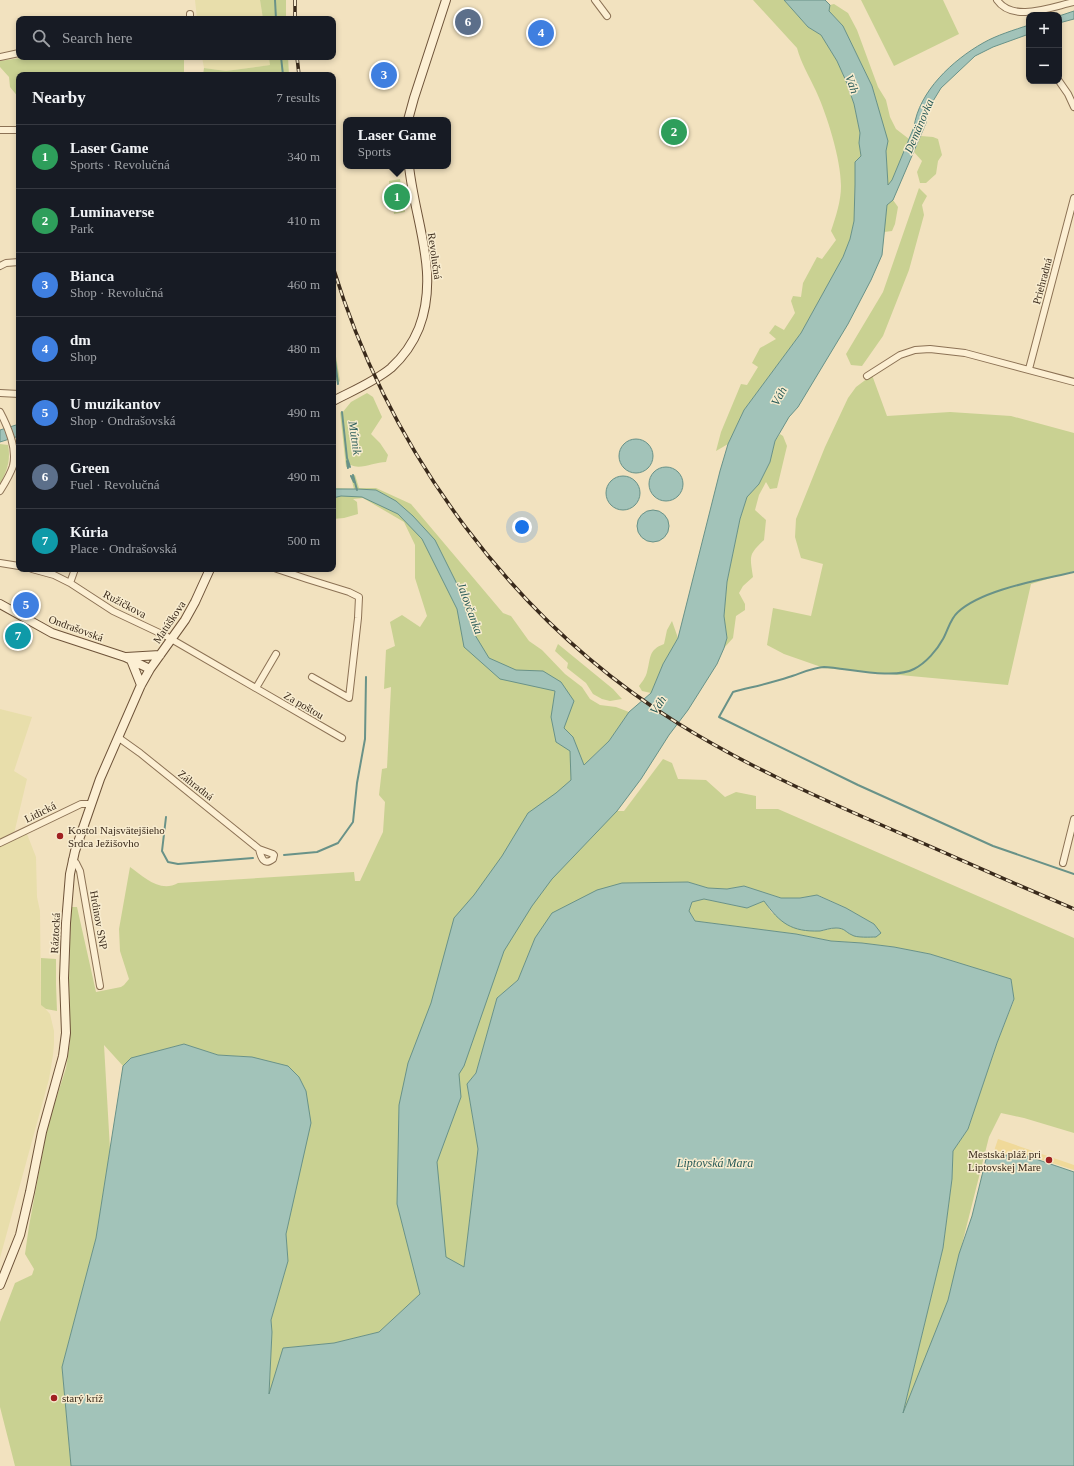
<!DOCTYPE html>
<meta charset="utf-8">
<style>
body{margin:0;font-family:Georgia,serif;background:#20242c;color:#f1f3f6}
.controls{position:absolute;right:12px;top:12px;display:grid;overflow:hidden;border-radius:8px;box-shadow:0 2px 6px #0003}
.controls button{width:36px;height:36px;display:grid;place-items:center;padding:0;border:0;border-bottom:1px solid #363941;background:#171b24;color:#f1f3f6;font:20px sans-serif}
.you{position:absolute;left:522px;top:527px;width:14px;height:14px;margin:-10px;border:3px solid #fff;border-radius:50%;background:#1a73e8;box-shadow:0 0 0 6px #1a73e833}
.badge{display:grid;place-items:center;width:26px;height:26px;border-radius:50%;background:#8c9099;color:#fff;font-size:13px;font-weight:700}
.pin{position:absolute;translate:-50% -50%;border:2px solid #fff;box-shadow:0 1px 4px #0006}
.popup{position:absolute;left:343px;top:117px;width:108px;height:52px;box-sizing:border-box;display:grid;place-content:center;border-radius:8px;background:#171b24;filter:drop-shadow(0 1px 3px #0005);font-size:13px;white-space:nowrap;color:#9ea1a6}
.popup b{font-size:15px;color:#f1f3f6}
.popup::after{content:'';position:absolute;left:50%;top:100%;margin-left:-8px;border:8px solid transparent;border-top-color:#171b24}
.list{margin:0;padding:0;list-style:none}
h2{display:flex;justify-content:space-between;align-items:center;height:52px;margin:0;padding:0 16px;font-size:17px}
h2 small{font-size:13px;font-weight:400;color:#9ea1a6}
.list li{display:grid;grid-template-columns:26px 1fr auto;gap:12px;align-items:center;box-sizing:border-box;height:64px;padding:0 16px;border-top:1px solid #363941}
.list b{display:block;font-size:15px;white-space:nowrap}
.list p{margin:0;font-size:13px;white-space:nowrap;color:#9ea1a6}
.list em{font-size:13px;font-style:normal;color:#9ea1a6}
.icon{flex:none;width:22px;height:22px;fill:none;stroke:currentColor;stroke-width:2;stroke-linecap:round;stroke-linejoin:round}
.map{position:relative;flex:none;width:1074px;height:1466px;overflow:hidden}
.search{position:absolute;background:#171b24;box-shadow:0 2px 6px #0003;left:16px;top:16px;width:320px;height:44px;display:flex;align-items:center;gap:10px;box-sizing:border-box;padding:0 14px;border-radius:8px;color:#9ea1a6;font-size:15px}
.panel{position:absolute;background:#171b24;box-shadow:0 2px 6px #0003;left:16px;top:72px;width:320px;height:500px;border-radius:8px}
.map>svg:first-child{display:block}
</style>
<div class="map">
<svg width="1074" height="1466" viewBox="0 0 1074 1466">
<rect width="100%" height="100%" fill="#f2e2bf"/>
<path fill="#e8deab" d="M 195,0 L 260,0 L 263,19 L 197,19 Z
M 202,57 L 269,57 L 271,65 L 226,71 L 204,68 Z
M 0,709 L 32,717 L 14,771 L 27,779 L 13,838 L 27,834 L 36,857 L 37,897 L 40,911 L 41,1004 L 50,1014 L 54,1031 L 54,1044 L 53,1055 L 49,1079 L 0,1258 Z"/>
<path fill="#c9d192" d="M 260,0 L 286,0 L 286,19 L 263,19 Z
M 753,0 L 784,0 L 808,27 L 821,35 L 837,61 L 846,81 L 854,104 L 860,133 L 859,143 L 861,156 L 855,162 L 855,185 L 854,221 L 850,239 L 843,257 L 801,333 L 744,410 L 728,444 L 716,451 L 721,432 L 741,384 L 747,385 L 758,367 L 752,363 L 760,348 L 776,339 L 769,333 L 775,325 L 784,330 L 795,313 L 791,301 L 793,296 L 801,297 L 803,283 L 817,257 L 822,259 L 836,240 L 831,231 C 836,216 841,201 841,186 C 841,159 827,115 816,91 C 809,76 801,63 797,48 Z
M 861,0 L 943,0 L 959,34 L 894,66 Z
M 834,4 L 848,13 L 857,30 L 878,87 L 886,100 L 890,117 L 896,129 L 909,139 L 892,180 L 888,185 L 886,151 L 887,141 L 872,86 L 843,26 L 829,11 L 830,5 Z
M 27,57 L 184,57 L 184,75 L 19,75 L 19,98 L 10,87 L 9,77 L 0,67 L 0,61 Z
M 269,57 L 288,57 L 289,75 L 203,75 L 204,68 L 226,71 L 270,65 Z
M 921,136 L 933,137 L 938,139 L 942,155 L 938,161 L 936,174 L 926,183 L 920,183 L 917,172 L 922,161 L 914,152 Z
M 400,179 L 405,212 L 394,214 L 389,181 Z
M 919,188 L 927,196 L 922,205 L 924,215 L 909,270 L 883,336 L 862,366 L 851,365 L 846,354 L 883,292 Z
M 893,200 L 898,207 L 895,224 L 892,231 L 884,232 L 887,205 Z
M 333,338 L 340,381 L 338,383 C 331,375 333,349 333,338 Z
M 872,375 L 887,416 L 950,412 L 1011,416 L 1074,433 L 1074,571 L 1031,584 L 1008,685 L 824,668 L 784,654 L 767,645 L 773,608 L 811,616 L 823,564 L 801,558 L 795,537 L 796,519 L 825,447 L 848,398 L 856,387 Z
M 367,393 L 373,397 L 382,417 L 371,434 L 380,443 L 388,455 L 386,462 C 375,462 360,470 351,465 L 346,467 L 340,412 L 342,413 L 351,402 Z
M 780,434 L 783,436 L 787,446 L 777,488 L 770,489 L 766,482 L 759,495 L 755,510 L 766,520 L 764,540 C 748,555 750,556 753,577 L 743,586 L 739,593 L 745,604 L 745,610 L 736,616 L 733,638 L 724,648 L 727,638 L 724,616 L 727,582 L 740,519 L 747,497 L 759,484 L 770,462 L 775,441 Z
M 0,444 L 8,445 C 11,460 7,471 0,484 Z
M 355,475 L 359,488 L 376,488 L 411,504 L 503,613 L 511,616 L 529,641 L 542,650 L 565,674 L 582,687 L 590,699 L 600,705 L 616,707 L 629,712 L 609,741 L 584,765 L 617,811 L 624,811 L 663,759 L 672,763 L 678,779 L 706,780 L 725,797 L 736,792 L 756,796 L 756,809 L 778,809 L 1074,938 L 1074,1133 L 1024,1118 L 1001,1113 L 989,1137 L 948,1300 L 902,1417 L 943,1248 L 952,1179 L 953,1151 L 968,1129 L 997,1043 L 1014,1000 L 1011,979 L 930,954 L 894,947 L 862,943 L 831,941 L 796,934 L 695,921 L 689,911 L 692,902 L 704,899 L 747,908 L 764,901 L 772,913 L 820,931 L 835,928 L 881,934 L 874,924 L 846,908 L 818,895 L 800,898 L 781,898 L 744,886 L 727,889 L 708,888 L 688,882 L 622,883 L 535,938 L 518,980 L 497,998 L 476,1073 L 467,1084 L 478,1149 L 464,1268 L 420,1294 L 379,1332 L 334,1343 L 283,1348 L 269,1397 L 272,1332 L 271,1320 L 288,1261 L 286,1234 L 297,1181 L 252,1057 L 218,1055 L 184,1044 L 131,1058 L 123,1066 L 104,1045 L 110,1149 L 96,1238 L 62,1367 L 71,1466 L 15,1466 L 0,1407 L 0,1322 L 15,1283 L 32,1275 L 34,1269 L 25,1254 L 29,1226 L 48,1124 L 66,1068 L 70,1042 L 69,980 L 71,907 L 77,907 L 96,992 L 121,987 L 124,985 L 129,979 L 120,951 L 119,929 L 130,867 C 144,877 160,893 178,883 L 354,872 L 355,881 L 360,881 L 383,832 L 385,802 L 379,795 L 382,769 L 387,768 L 391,687 L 384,689 L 386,650 L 395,646 L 390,622 L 402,615 L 420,627 L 427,616 L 415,578 L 415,545 L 404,522 L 363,498 L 353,499 L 357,502 L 358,514 L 344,518 L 333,519 L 333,488 L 354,489 L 351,477 Z
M 672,621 L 678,638 L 663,664 L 651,693 L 642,691 L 639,686 C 642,682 646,677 647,672 C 651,658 648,650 664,644 L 667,630 Z
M 558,644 L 613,689 L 622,699 L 610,701 L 602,699 L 593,694 L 586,683 L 567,668 L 568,663 L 555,651 Z
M 41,958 L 56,959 L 56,984 L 57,1011 L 46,1009 L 41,1005 Z"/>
<path fill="#f0d999" d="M 998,1139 L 1074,1165 L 1074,1170 L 1018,1152 L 993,1154 Z"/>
<path fill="#a2c3b9" stroke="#699288" d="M 784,0 L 825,0 L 830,5 L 829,11 L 843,26 L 872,86 L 888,141 L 886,151 L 888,185 L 892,180 L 914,127 C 919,91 953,60 983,43 C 997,35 1014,30 1029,25 L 1029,34 L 993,47 L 975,56 L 941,88 L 930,106 L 927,114 L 926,123 L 893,200 L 887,205 L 882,255 L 871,280 L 848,324 L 798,407 L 789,417 L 775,441 L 770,462 L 759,484 L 747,497 L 740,519 L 727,582 L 724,616 L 727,638 L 724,648 L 717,664 L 688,710 L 669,735 L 641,779 L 617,811 L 552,879 L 532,906 L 504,951 L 464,1066 L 459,1074 L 461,1097 L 437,1162 L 446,1257 L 464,1267 L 478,1149 L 467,1084 L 476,1073 L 497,998 L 518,980 L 535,938 L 552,913 L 597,890 L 622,883 L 688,882 L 708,888 L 727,889 L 744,886 L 781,898 L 800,898 L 817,895 L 846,908 L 874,924 L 881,933 L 876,937 C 871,937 856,938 852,935 C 845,932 845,928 836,928 C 830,928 825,930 820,931 C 791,932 780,923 764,901 L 747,908 L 704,899 L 692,902 L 689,911 L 695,921 L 796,934 L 831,941 L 862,943 L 894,947 L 930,954 L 1011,979 L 1014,999 L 997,1043 L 968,1129 L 953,1151 L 952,1179 L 943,1248 L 903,1413 L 948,1300 L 959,1254 L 972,1216 L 986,1159 L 1018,1153 L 1074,1172 L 1074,1466 L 71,1466 L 62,1367 L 96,1238 L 123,1066 L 131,1058 L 184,1044 L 218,1055 L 252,1057 L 288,1066 L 299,1077 L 306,1091 L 311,1123 L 286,1234 L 288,1261 L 271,1320 L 272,1332 L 269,1394 L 283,1348 L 334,1343 L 379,1332 L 420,1294 L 397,1204 L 399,1105 L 408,1063 L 431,1003 L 454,918 L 474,895 L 502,856 L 528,813 L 556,793 L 571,780 L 570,751 L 556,742 L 551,717 L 555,691 L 500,679 L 464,647 L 457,609 L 422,539 L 398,514 L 362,497 L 341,496 L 333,498 L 333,489 L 357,489 L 376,490 L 396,501 L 413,516 L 435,540 L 463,596 L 475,635 L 489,658 L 516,670 L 543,671 L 561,682 L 574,701 L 564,728 L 573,737 L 584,765 L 609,741 L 629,712 L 651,693 L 663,664 L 678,638 L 720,471 L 728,444 L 744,410 L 801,333 L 843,257 L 850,239 L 854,221 L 855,185 L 855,162 L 861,156 L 859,143 L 860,133 L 854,104 L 846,81 L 837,61 L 821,35 L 808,27 Z
M 1074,11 L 1074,19 L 1059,23 L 1059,16 Z
M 16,425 L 19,425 L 19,436 L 0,442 L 0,430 Z
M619 456a17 17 0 1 1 34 0a17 17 0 1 1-34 0Z
M649 484a17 17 0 1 1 34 0a17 17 0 1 1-34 0Z
M606 493a17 17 0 1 1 34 0a17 17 0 1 1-34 0Z
M637 526a16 16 0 1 1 32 0a16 16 0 1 1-32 0Z"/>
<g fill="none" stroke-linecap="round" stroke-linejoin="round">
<path stroke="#699288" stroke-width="2" d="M 275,0 L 276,19
M 281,57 L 283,75
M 333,345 L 338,384
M 342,412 L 347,458 L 350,467
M 347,461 L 348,468
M 353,475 L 357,490
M 351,476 L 354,482
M 1074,572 C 1041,580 983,589 958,612 C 950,619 948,630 943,639 C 937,650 926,663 914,669 C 894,680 847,668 824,667 C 814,667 799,674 789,677 C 771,683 752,687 733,692 L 719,717 L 858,785 L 993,846 L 1074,874
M 166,817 L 162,851 L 168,862 L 178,864 L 253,858
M 284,855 L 317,852 L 338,843 L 353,822 L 357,783 L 365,739 L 366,677"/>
<g stroke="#8c7255" stroke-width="8">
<path id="street" d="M 595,0 L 607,16
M 997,0 C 1013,23 1051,7 1074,2
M 190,19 L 190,14
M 0,57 L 19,53
M 1059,81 L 1068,94 L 1074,107
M 0,130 L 19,130
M 0,266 L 6,263 L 19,262
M 1029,369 L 1074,198
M 867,376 L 900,355 L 915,350 L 930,349 L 965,353 L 1074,382
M 0,393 L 19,394
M 0,412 C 8,427 17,449 13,466 C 10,475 5,483 0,491
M 0,563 L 19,566
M 32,569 L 54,575 L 70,583 L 75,569
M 277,569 L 307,579 L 349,592 L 359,597 L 358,618 L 349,698 L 312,677
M 70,583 L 113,611 L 166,636 L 342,738
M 256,688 L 276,654
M 119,738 L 140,753 L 259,849 L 273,854 L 274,855 L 273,859 C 264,866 261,858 259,849
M 0,843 L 81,804 L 90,804
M 72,860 L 76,863 L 80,871 L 100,986
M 1063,863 L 1074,819"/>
</g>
<g stroke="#6e5339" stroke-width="10">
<path id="secondary" d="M 408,120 L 414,98 L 446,0
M 333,401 C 352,391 374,382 391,368 C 403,357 413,343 419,328 C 440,273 415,222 409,166
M 0,604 L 52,633 L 125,657 L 150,669
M 126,657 L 160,655
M 131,660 L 141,685
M 0,1285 L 20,1235 L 30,1192 L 42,1132 L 63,1056 L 66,1033 L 64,978 L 66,923 L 70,874 L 75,851 L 100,779 L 141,685 L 150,669 L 185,620 L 195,602 L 210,569"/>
</g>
<use href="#street" stroke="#fcefd3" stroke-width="6"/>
<use href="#secondary" stroke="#fcefd3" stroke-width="8"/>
<g stroke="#3a2a1b" stroke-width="3.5">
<path id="rail" d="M 295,0 L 295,19
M 297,57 L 299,75
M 333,267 C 390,453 513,621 679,724 C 745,765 815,796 886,827 C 949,855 1011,882 1074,909"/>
</g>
<use href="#rail" stroke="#f8eccf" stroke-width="2" stroke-dasharray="6" stroke-linecap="butt"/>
</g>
<g fill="#a02021" stroke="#f8eccf" stroke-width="1.5">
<circle cx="60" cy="836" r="4"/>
<circle cx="1049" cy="1160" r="4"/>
<circle cx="54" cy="1398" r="4"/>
</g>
<g text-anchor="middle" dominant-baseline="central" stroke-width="3" stroke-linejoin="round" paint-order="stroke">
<g font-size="11" fill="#3a2a1b" stroke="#f8eccf">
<text transform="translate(435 256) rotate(82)">Revolučná</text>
<text transform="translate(1042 281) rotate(-75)">Priehradná</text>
<text transform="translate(125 604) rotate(28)">Ružičkova</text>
<text transform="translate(169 622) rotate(-56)">Matúškova</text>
<text transform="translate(76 628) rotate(20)">Ondrašovská</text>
<text transform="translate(304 705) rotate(30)">Za poštou</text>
<text transform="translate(196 785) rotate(38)">Záhradná</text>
<text transform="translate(40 812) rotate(-26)">Lidická</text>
<text transform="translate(99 920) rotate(80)">Hrdinov SNP</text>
<text transform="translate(55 933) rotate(-87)">Ráztocká</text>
</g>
<g font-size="11" fill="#3a2a1b" stroke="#f8eccf" text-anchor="start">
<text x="68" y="830">Kostol Najsvätejšieho<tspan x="68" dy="13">Srdca Ježišovho</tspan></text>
<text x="1041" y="1154" text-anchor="end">Mestská pláž pri<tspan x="1041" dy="13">Liptovskej Mare</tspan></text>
<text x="62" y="1398">starý kríž</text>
</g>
<g font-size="12" font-style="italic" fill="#295b58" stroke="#f8eccf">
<text transform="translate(852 84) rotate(71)">Váh</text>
<text transform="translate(919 126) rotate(-67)">Demänovka</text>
<text transform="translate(779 396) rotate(-61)">Váh</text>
<text transform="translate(355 438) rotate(81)">Mútnik</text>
<text transform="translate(470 608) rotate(70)">Jalovčanka</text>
<text transform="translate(658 705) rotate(-55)">Váh</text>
<text x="715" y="1163">Liptovská Mara</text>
</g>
</g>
</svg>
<div class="controls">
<button>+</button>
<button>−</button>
</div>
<div class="you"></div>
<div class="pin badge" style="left:397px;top:197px;background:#2e9e5b">1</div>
<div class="popup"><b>Laser Game</b>Sports</div>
<div class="pin badge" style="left:674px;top:132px;background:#2e9e5b">2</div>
<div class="pin badge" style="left:384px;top:75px;background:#3f7fe0">3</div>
<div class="pin badge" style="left:541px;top:33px;background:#3f7fe0">4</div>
<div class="pin badge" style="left:26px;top:605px;background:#3f7fe0">5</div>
<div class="pin badge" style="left:468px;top:22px;background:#5c6f8a">6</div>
<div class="pin badge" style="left:18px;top:636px;background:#0f9aa8">7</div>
<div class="search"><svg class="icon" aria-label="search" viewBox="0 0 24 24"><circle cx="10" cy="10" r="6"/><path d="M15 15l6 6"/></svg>Search here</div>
<section class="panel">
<h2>Nearby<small>7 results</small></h2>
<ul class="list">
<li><span class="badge" style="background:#2e9e5b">1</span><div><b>Laser Game</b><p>Sports · Revolučná</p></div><em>340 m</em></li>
<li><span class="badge" style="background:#2e9e5b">2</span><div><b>Luminaverse</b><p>Park</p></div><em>410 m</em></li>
<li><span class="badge" style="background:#3f7fe0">3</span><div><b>Bianca</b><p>Shop · Revolučná</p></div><em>460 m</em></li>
<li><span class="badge" style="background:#3f7fe0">4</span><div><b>dm</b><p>Shop</p></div><em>480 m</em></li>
<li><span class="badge" style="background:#3f7fe0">5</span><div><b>U muzikantov</b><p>Shop · Ondrašovská</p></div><em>490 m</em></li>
<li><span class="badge" style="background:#5c6f8a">6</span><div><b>Green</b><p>Fuel · Revolučná</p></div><em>490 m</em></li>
<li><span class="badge" style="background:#0f9aa8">7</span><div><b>Kúria</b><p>Place · Ondrašovská</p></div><em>500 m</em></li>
</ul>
</section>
</div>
